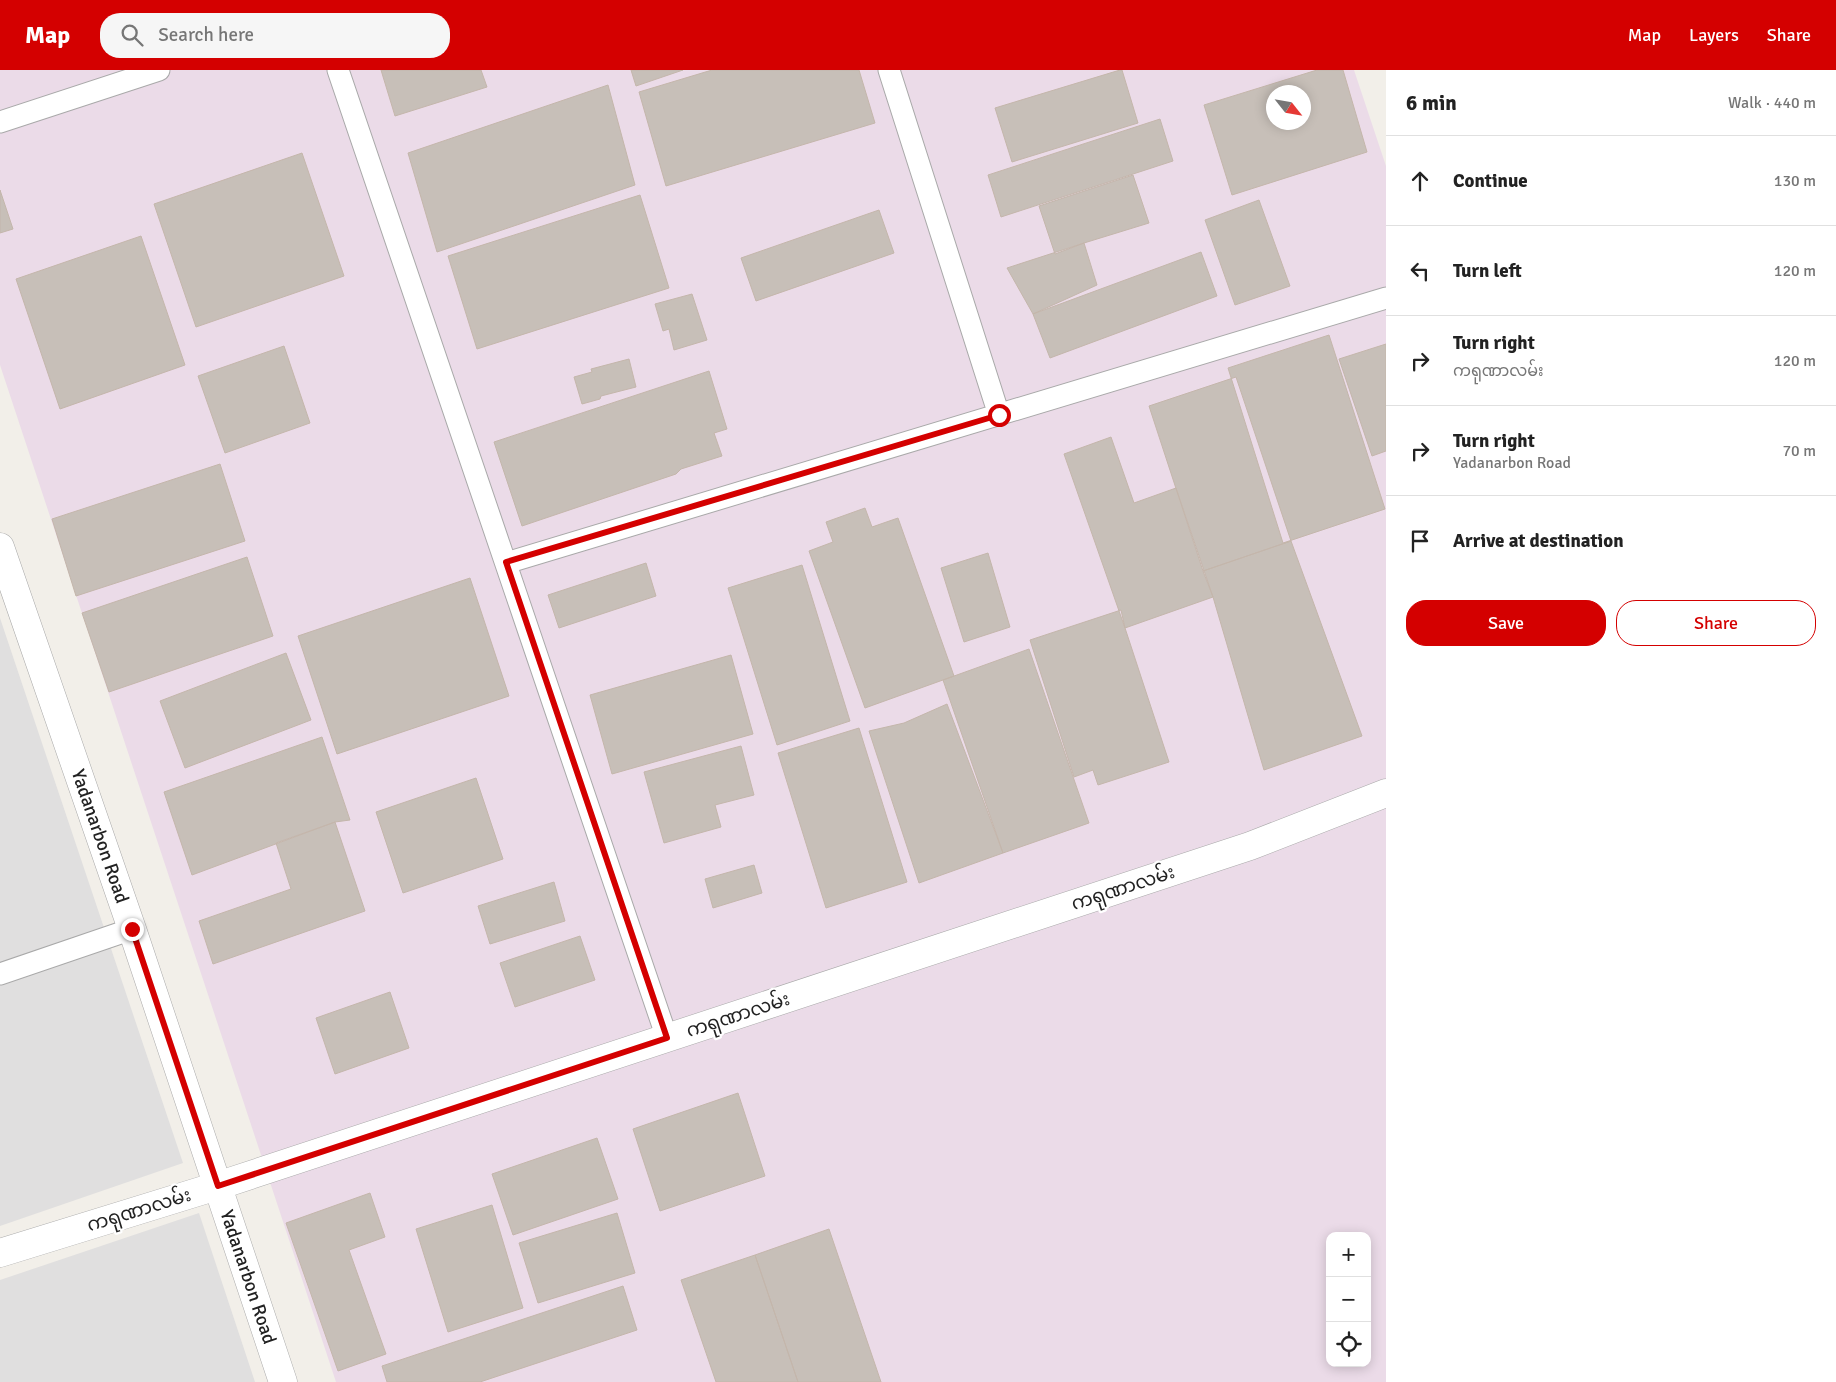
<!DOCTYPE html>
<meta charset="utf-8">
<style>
body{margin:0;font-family:Signika,"Noto Sans Myanmar",sans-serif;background:#f6f6f6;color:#222}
.controls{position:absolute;right:15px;bottom:15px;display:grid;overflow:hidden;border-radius:10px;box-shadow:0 2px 12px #0003}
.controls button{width:45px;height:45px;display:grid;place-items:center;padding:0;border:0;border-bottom:1px solid #e0e0e0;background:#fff;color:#222;font:25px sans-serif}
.compass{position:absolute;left:1266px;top:15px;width:45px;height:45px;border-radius:50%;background:#fff;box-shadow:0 2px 12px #0003;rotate:121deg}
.stop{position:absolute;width:15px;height:15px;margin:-11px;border:4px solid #d40000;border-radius:50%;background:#fff}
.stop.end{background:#d40000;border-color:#fff;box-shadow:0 1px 5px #0008}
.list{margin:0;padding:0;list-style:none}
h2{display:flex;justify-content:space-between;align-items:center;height:65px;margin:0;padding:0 20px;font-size:21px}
h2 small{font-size:16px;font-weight:400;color:#767676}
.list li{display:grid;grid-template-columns:32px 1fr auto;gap:15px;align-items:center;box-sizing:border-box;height:90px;padding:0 20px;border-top:1px solid #e0e0e0}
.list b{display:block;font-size:19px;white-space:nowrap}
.list p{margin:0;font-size:16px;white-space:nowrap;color:#767676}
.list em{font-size:16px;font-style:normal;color:#767676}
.actions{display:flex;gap:10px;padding:15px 20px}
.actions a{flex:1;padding:11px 0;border:1px solid #d40000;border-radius:20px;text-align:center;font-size:18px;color:#d40000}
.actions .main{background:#d40000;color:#fff}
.icon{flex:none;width:28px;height:28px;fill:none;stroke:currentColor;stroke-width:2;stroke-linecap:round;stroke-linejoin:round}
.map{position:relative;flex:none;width:1386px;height:1312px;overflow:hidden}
header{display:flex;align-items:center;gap:30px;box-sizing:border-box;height:70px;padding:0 25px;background:#d40000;color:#fff}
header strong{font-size:24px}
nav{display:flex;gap:28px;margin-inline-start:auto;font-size:18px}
.search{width:350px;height:45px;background:#f6f6f6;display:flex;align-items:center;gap:12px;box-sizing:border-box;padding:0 18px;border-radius:20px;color:#767676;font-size:19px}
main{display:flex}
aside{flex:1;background:#fff}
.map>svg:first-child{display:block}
</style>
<header>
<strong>Map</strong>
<div class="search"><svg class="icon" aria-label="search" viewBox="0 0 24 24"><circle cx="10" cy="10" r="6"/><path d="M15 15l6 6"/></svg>Search here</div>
<nav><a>Map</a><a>Layers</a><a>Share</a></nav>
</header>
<main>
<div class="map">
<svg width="1386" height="1312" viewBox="0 0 1386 1312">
<rect width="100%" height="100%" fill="#f2efe9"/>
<path fill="#e0dfdf" d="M 0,548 L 183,1093 L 0,1156 Z
M 199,1143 L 255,1312 L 0,1312 L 0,1210 Z"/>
<path fill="#ebdbe8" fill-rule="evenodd" d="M 0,0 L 1354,0 L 1386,96 L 1386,1312 L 336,1312 L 0,295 ZM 1274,22 L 1304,22 L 1304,52 L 1274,52 ZM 1330,1166 L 1367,1166 L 1367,1293 L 1330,1293 Z"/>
<path fill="#c7bfb8" stroke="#c4b6ab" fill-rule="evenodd" d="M 381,0 L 481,0 L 487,17 L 395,46 Z
M 631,0 L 683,0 L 636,16 Z
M 712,0 L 859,0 L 875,53 L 666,116 L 639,22 Z
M 1120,0 L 1122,0 L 1138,53 L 1012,92 L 995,38 Z
M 1317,0 L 1343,0 L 1367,82 L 1232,125 L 1204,35 ZM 1274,22 L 1304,22 L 1304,52 L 1274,52 Z
M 608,15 L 635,115 L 437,182 L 408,83 Z
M 1160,49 L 1173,91 L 1001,147 L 988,105 Z
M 302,83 L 344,206 L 196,257 L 154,134 Z
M 1133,105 L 1149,153 L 1084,173 L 1055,184 L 1039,136 Z
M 0,120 L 13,159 L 0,163 Z
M 640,125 L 669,218 L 477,279 L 448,186 Z
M 1259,130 L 1290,216 L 1235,235 L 1205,150 Z
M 879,140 L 894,183 L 756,231 L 741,188 Z
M 141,166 L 185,295 L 60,339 L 16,209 Z
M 1084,173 L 1097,215 L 1033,244 L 1007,198 Z
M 1201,182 L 1217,226 L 1050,288 L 1033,244 Z
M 692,224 L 707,270 L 674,280 L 669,259 L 663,261 L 655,234 Z
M 1329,265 L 1385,439 L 1283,473 L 1228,298 Z
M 1386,274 L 1386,381 L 1372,386 L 1339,289 Z
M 284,276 L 310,353 L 225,383 L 198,306 Z
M 629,289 L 636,317 L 601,326 L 600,329 L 582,334 L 574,307 L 592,302 L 591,299 Z
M 709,301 L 727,359 L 714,363 L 722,386 L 681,399 L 676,404 L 522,456 L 494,372 Z
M 1236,307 L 1291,471 L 1203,501 L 1149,336 Z
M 1111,367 L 1134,433 L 1176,418 L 1213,527 L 1125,558 L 1064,384 Z
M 220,394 L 245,471 L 76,526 L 52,449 Z
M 865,438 L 872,457 L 898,448 L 954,606 L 865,638 L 809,481 L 833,472 L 826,452 Z
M 1291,471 L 1362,666 L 1264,700 L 1213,527 L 1203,501 Z
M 988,483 L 1010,557 L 964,572 L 941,498 Z
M 247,487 L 273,566 L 109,622 L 82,543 Z
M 646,493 L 656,526 L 559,558 L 548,525 Z
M 802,495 L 850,651 L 777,675 L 728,518 Z
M 470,508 L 509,626 L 337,684 L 298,566 Z
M 1121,540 L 1125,558 L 1169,692 L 1098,715 L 1093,700 L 1074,707 L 1030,570 Z
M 1029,579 L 1089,753 L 1003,783 L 943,610 Z
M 286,583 L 311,650 L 185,698 L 160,631 Z
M 731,585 L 753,664 L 612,704 L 590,625 Z
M 947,634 L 1003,783 L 919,813 L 869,661 L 904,653 Z
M 859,658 L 907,812 L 826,838 L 778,683 Z
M 322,667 L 350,750 L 335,752 L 192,805 L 164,722 Z
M 741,676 L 754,725 L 715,735 L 721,757 L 664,773 L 644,702 Z
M 476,708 L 503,789 L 403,823 L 376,742 Z
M 335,752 L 365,841 L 213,894 L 199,851 L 291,819 L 276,773 Z
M 754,795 L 762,823 L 713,838 L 705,809 Z
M 554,812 L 565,851 L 490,874 L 478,836 Z
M 580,866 L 595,910 L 515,937 L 500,893 Z
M 390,922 L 409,978 L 335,1004 L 316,948 Z
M 738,1023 L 765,1106 L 660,1141 L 633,1059 Z
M 597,1068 L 618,1129 L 513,1165 L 492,1104 Z
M 370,1123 L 385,1167 L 349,1180 L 386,1284 L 338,1301 L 286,1153 Z
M 492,1135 L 523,1238 L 448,1262 L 416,1159 Z
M 617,1143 L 635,1203 L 538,1233 L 519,1173 Z
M 829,1159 L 881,1312 L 798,1312 L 755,1185 Z
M 755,1185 L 798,1312 L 716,1312 L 681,1210 Z
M 623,1216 L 637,1260 L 480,1312 L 387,1312 L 382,1296 Z"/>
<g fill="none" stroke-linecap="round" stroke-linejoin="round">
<g stroke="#a9a9a9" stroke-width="23">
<path id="minor" d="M 338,0 L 667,968
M 889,0 L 999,345
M 0,52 L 159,0
M 506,493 L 1386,228
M 0,904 L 132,859"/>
</g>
<g stroke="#a9a9a9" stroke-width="29">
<g id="tertiary">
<path id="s1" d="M 0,477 L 132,859 L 283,1312"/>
<path d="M 0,1183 L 217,1116 L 1250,776 L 1386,723"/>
</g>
</g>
<use href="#minor" stroke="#fff" stroke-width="21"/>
<use href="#tertiary" stroke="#fff" stroke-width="28"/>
</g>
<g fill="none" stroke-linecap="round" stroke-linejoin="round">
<path stroke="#d40000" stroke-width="6" d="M 132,859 L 218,1116 L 667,968 L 506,492 L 999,345"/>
</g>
<g text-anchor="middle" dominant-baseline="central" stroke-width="4.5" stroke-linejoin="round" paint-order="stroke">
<g font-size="19" fill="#222" stroke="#fff">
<text stroke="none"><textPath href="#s1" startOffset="306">Yadanarbon Road</textPath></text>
<text transform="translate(1123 818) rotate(-18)">ကရုဏာလမ်း</text>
<text transform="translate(738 945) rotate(-18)">ကရုဏာလမ်း</text>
<text transform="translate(139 1140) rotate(-17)">ကရုဏာလမ်း</text>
<text stroke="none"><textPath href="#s1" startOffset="771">Yadanarbon Road</textPath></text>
</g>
</g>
</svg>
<div class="controls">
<button>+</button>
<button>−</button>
<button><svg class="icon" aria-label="locate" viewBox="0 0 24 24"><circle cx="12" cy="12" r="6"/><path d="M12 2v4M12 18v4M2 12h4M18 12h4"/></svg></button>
</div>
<svg class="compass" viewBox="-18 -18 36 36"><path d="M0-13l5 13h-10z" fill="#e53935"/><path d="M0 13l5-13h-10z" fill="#767676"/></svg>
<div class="stop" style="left:999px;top:345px"></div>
<div class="stop end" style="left:132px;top:859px"></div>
</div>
<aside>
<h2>6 min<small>Walk · 440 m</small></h2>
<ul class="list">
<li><svg class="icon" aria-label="ahead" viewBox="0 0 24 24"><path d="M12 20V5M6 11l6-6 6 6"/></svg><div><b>Continue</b></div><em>130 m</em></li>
<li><svg class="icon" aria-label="left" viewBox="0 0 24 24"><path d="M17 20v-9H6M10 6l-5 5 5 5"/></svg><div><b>Turn left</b></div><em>120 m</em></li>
<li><svg class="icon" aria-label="right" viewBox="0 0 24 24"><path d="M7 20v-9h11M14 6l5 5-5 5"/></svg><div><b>Turn right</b><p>ကရုဏာလမ်း</p></div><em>120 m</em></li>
<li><svg class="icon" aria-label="right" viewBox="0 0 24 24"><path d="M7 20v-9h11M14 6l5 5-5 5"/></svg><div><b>Turn right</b><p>Yadanarbon Road</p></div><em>70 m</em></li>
<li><svg class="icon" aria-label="arrive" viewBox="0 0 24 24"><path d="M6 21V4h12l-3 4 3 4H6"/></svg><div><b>Arrive at destination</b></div></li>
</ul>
<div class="actions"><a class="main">Save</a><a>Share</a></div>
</aside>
</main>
